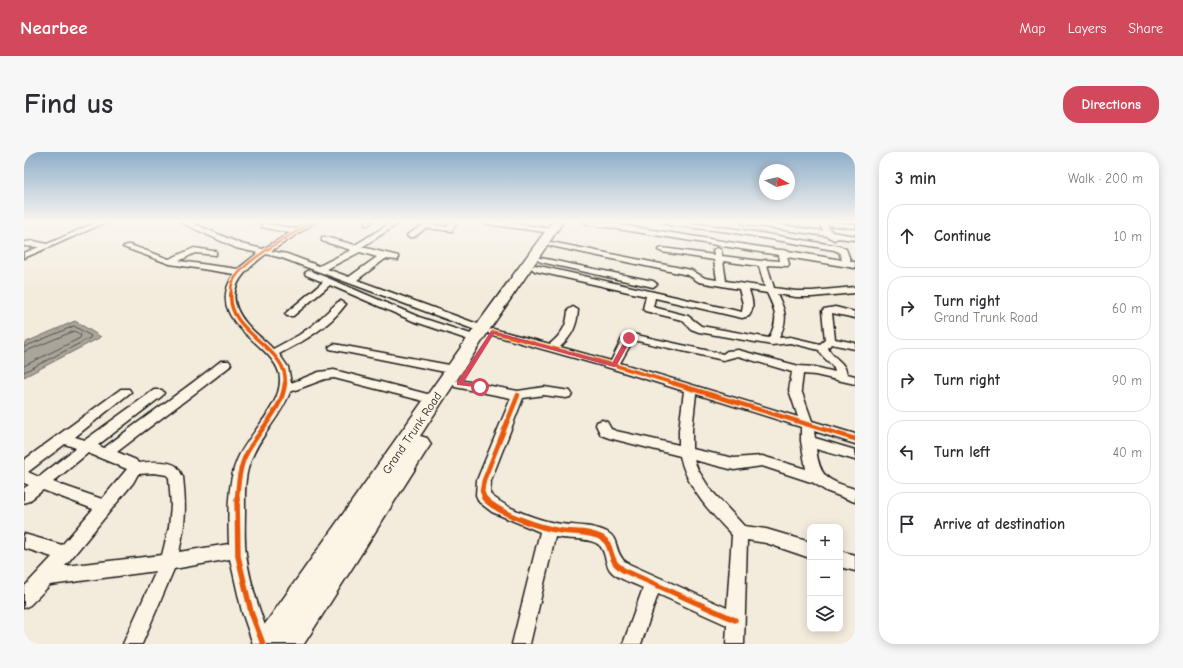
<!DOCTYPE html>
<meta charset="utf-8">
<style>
body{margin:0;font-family:"Comic Neue",sans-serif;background:#f7f7f7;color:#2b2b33}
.controls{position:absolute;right:12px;bottom:12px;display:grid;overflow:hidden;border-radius:8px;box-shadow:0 2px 10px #0003}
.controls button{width:36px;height:36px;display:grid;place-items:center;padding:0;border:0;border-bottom:1px solid #e1e1e2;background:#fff;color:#2b2b33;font:20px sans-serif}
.compass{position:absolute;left:735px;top:12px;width:36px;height:36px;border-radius:50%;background:#fff;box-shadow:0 2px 10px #0003;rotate:98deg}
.stop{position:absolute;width:12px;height:12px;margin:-9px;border:3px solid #d1495b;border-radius:50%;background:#fff}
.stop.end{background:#d1495b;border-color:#fff;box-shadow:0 1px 4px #0008}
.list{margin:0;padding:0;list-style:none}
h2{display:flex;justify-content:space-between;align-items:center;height:52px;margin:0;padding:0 16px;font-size:17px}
h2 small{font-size:13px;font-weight:400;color:#7c7c81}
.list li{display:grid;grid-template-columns:26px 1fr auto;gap:12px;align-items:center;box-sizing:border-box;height:64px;margin:0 8px 8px;padding:0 8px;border:1px solid #e1e1e2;border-radius:16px}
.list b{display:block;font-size:15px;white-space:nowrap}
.list p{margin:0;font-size:13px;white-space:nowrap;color:#7c7c81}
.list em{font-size:13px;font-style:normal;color:#7c7c81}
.icon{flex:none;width:22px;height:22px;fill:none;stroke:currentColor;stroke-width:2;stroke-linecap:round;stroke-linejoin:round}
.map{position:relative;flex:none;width:831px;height:492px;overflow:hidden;border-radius:16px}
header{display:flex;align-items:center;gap:24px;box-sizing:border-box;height:56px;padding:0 20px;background:#d1495b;color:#fff}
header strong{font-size:19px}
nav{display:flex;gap:22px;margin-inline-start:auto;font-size:14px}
.intro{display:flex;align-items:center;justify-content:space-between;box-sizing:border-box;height:96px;padding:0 24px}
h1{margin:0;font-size:28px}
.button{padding:10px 18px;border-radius:16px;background:#d1495b;color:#fff;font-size:14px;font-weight:700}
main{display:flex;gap:24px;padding:0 24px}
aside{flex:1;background:#fff;border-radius:16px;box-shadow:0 2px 10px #0003}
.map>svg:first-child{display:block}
</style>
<header>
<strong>Nearbee</strong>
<nav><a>Map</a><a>Layers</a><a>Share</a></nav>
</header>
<div class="intro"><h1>Find us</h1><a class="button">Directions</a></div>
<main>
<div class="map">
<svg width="831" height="492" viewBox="0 0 831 492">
<rect width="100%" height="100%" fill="#f3ecdd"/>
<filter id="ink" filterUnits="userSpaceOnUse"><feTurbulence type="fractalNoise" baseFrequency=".025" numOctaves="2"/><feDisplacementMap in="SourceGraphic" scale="8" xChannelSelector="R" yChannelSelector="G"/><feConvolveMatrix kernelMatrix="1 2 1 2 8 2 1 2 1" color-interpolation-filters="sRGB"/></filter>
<g filter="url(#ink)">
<path fill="#aaa59b" stroke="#716e68" d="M 51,169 L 77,185 L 0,225 L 0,191 Z"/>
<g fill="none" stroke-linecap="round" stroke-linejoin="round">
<path stroke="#55534f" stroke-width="1" d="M 0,195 L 50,174 L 67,184 L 66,186 L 0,220
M 0,200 L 50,179 L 57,183 L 56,186 L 0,214"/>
<g stroke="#1c1c1c" stroke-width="3">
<path id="street" d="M 73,70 L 83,70 L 0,106 L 0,101 L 15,95 L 0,94 L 0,90 L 10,89 L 23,92 Z
M 156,70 L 166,70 L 217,92 L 239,97 L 266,81 L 238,75 L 238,71 L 272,77 L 283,70 L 292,70 L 247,99 L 263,102 L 295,114 L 327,98 L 298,89 L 298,85 L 301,85 L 331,93 L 368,70 L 377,70 L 338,95 L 374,104 L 374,108 L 361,107 L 333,128 L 462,175 L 463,177 L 462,179 L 454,179 L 258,106 L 242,102 C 217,121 197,141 222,171 C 230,181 241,188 249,197 L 275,183 L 289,173 L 314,150 L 317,149 L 322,152 C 305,175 280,189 255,202 L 264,215 L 267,231 L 295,220 L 310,218 L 411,244 L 415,245 L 417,248 L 415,251 L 411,252 L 310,226 L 301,227 L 266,240 C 257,265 236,283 227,308 C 220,324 221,342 221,359 C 221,373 220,388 222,402 C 226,432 237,464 248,492 L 229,492 L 218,460 L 206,407 L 150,417 L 118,492 L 99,492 L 132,419 L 26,433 L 6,453 L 0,456 L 0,435 L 28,405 L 0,396 L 0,382 L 38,393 L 69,357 L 19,338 L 5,349 L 0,351 L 0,336 L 5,333 L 0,331 L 0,308 L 97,237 L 105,237 L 107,240 L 51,285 L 61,288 L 130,238 L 138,238 L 140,241 L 138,244 L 74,293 L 80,296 C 119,266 159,239 197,209 L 205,209 L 207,212 L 205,215 C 168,244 130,271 93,300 L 112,308 L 114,311 C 123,310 144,308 152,314 C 155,316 157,322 159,325 C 162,354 162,371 155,400 L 205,392 C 204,365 203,332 213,308 C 224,282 256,256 256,228 C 257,192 176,173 210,122 L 146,112 L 99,95 L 103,93 L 106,93 L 145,107 L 170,96 L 189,99 L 192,99 L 192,103 L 171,101 L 155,109 L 214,117 L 234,101 L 212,96 ZM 336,100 L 353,105 L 325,125 L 303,117 ZM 41,292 L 52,296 L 15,325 L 4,320 ZM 64,301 L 103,317 L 78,347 L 29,330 ZM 130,321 L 143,323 L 145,326 L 147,353 L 145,375 L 138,403 L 41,414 L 109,331 L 114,322 Z
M 341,70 L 348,70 L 344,73 L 341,73 Z
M 425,70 L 432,70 L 428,79 L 402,76 L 390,85 L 384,85 L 383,83 L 401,72 L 423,75 Z
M 460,70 L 481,70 L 528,77 L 532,79 L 528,81 L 463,72 Z
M 560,70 L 579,70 L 755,98 L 758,98 L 818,108 L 815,100 L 810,98 L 706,80 L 645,73 L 641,71 L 658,70 L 706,76 L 815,94 L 822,97 L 827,110 L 831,110 L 831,116 L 763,105 L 765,112 L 764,114 L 743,113 L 750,136 L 772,139 L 788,139 L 831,135 L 831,141 L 788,145 L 772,145 L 753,142 C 762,160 764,167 755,186 L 766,185 L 796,192 L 801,188 L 798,159 L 800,157 L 811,155 L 831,160 L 831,166 L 808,161 L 811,187 L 831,191 L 831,197 L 807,192 L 804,196 C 809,207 820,208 823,222 L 831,224 L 831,232 L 791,223 L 779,222 L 777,238 L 788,269 L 831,282 L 831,292 L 790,279 L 791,286 L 831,298 L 831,308 L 792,297 C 796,327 804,328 831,337 L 831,350 L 802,339 L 790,331 L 738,314 L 710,318 L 670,308 L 674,318 L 686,337 L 720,374 L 742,377 L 786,390 L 786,406 L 742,391 L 723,388 L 720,492 L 702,492 L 703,473 L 634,442 L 617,492 L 599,492 L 619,436 C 609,431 593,427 586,418 C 580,409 582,396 572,391 C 560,385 544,388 531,385 L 506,492 L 488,492 L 516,380 L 468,360 L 455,350 L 452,343 L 453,328 L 487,246 L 431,235 L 429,232 L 431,229 L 435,228 L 494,239 L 520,235 L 546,239 L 548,242 L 546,245 L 542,246 L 520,243 L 499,246 L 467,328 L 466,342 C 482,357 516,369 537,372 C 553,374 568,373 583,380 C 594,386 591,397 598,406 C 599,409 603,410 605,412 L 703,456 L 708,383 C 686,360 663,336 656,304 L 585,286 L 577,283 L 572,273 L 573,270 L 578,268 L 583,270 L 587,277 L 592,279 L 655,293 L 655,278 L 660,239 L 586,216 L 465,182 L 464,180 L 465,178 L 469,177 L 526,192 C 538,182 543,174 544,158 L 549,155 L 554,158 C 553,174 548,184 536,195 L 587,209 L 599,185 L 608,182 L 699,202 L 703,199 L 714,198 L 775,214 L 791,215 L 811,220 C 810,211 798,207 795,198 L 766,191 L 748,193 L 675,180 L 667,177 L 658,168 L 621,159 L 619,157 L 622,144 L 511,119 L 507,116 L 511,113 L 718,160 L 719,152 L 715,137 L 675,130 L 664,123 L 527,94 L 523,92 L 527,90 L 667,118 L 681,126 L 693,128 L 690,108 L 638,100 L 634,98 L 638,96 L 690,103 L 689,98 L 693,96 L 697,98 L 698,104 L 737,109 L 742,108 L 756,109 L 755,103 L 563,72 ZM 699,109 L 735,114 L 741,135 L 702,129 ZM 725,138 L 743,141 C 752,160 755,166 745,186 L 677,174 L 664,164 L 629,155 L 631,146 L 718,166 L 725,164 C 731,155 728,147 725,138 ZM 609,188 L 699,208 L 714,204 L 768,220 L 765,238 L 774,265 L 596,211 ZM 672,242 L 777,275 L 777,289 L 782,317 L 738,304 L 710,306 L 668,297 L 668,278 Z
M 716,70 L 737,70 L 799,79 L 795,70 L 831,72 L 831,76 L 803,73 L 808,80 L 831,84 L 831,88 L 814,86 L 810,88 L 803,84 L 719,72 Z
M 514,106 L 517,106 L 629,129 L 633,132 L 629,135 L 517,110 L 513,108 Z
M 285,118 L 395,165 L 456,185 L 457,187 L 452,190 L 448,189 L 389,169 L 306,133 L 269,164 L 263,164 L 261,162 L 263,160 L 299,130 L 282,123 L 281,121 Z
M 310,192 L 431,214 L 435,215 L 437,218 L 435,221 L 431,222 L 306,197 L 305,195 Z
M 816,399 L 831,403 L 831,419 L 816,415 Z"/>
</g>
<g stroke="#1c1c1c" stroke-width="3">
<path id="primary" d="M 528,70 L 539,70 L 466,177 L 396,284 L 403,286 L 407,292 L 403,298 L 280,492 L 229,492 L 234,482 L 452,174 Z"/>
</g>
<use href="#street" fill="#fcf5e5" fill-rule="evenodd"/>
<use href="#primary" fill="#fcf5e5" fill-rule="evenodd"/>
<g stroke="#fcf5e5" stroke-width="4">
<path id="cycleway-far3" d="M 207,142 C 207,139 207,135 208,132 C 215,110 269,82 289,70"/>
</g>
<g stroke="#fcf5e5" stroke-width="5.5">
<path id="cycleway-far2" d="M 207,141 C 202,182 266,195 261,232
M 469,180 L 590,213 L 652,232"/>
</g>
<g stroke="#fcf5e5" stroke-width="7">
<path id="cycleway-far1" d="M 649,231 L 831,287
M 213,347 C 214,333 215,319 220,307 C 231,280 258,261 261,231
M 461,347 L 458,339 L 460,328 L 494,243"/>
</g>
<g stroke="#fcf5e5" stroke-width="8">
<path id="cycleway" d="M 213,346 L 214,404 L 227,460 L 239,492
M 460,346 C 475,362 516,376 538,379 C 551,381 566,379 578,386 C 588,392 585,403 592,412 C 594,414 597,416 599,418 L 711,468"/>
</g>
<use href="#cycleway-far3" stroke="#e8590c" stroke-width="2.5"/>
<use href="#cycleway-far2" stroke="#e8590c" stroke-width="3.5"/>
<use href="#cycleway-far1" stroke="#e8590c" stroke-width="4.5"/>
<use href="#cycleway" stroke="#e8590c" stroke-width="5.5"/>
</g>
</g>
<linearGradient id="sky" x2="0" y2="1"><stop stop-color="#8faec9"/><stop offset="0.5" stop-color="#faf6f0"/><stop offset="1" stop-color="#faf6f0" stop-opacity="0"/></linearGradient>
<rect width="831" height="139" fill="url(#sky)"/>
<path fill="#d1495b" d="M 467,179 L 588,211 L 603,184 L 608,186 L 593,213 L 590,215 L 470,182 L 440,230 L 459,233 L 459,236 L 433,233 L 433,230 Z"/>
<g text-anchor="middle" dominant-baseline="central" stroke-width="3" stroke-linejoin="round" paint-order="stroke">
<g font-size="12" fill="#1c1c1c" stroke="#fcf5e5">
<text transform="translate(388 281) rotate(-56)">Grand Trunk Road</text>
</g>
</g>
</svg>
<div class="controls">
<button>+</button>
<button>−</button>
<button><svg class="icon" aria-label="layers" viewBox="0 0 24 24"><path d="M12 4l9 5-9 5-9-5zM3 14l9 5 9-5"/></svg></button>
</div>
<svg class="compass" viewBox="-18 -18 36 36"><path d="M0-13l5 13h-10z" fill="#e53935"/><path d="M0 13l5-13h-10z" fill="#7c7c81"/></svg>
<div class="stop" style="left:456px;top:235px"></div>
<div class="stop end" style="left:605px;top:186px"></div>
</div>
<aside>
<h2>3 min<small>Walk · 200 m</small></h2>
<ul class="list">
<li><svg class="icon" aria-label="ahead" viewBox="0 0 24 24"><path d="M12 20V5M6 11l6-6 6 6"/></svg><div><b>Continue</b></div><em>10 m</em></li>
<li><svg class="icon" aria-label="right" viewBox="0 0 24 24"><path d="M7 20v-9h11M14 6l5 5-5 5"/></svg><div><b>Turn right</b><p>Grand Trunk Road</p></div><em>60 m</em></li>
<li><svg class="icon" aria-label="right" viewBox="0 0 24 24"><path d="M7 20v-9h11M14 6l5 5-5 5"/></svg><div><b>Turn right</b></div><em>90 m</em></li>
<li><svg class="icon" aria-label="left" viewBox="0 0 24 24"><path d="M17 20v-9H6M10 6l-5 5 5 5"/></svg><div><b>Turn left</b></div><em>40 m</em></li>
<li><svg class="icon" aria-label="arrive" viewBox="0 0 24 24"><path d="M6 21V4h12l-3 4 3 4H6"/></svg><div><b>Arrive at destination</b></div></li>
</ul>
</aside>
</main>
